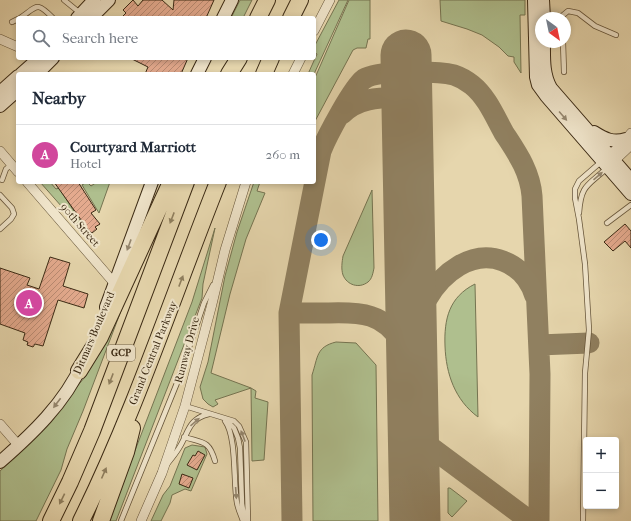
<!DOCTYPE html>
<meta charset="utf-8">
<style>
body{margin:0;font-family:"IM FELL French Canon",serif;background:#f6f6f7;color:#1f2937}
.controls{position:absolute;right:12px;bottom:12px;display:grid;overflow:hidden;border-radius:4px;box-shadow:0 2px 6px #0003}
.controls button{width:36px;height:36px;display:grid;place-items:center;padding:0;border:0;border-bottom:1px solid #e0e1e3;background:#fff;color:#1f2937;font:20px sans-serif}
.compass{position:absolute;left:535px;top:12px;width:36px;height:36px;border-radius:50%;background:#fff;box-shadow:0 2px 6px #0003;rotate:147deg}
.you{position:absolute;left:321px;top:240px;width:14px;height:14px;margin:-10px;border:3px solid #fff;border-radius:50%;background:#1a73e8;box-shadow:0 0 0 6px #1a73e833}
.badge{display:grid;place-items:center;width:26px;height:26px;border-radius:50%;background:#8f2418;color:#fff;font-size:13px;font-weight:700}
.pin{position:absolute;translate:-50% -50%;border:2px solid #fff;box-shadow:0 1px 4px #0006}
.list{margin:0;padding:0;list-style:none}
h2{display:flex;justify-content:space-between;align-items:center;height:52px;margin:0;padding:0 16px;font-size:17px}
h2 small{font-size:13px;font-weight:400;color:#747a83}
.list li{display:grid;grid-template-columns:26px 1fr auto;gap:12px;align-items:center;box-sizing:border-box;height:60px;padding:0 16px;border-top:1px solid #e0e1e3}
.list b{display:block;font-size:15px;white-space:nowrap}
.list p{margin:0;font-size:13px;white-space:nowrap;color:#747a83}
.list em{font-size:13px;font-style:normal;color:#747a83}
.icon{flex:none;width:22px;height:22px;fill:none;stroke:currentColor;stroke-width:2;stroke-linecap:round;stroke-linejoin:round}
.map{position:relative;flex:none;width:631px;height:521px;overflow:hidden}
.search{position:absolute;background:#fff;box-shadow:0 2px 6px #0003;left:16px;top:16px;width:300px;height:44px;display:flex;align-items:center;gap:10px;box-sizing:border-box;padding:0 14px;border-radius:4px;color:#747a83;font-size:15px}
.panel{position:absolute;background:#fff;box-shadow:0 2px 6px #0003;left:16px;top:72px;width:300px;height:112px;border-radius:4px}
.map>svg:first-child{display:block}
</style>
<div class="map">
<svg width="631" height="521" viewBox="0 0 631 521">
<defs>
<pattern id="building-hatch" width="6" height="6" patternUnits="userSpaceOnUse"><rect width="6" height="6" fill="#e4aa8e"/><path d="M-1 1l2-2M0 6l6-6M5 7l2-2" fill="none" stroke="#ba8b73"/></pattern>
</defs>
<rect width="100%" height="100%" fill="#e6d6ad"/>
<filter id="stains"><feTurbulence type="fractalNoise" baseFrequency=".005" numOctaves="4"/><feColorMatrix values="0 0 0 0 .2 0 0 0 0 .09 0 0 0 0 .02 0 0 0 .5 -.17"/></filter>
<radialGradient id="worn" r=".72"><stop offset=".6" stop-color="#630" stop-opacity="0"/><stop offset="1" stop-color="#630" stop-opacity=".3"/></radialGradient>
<path fill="#afbf8e" stroke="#757451" d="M 240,0 L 252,0 L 243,18 L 231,18 Z
M 339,0 L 348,0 L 314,74 L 308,74 L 317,54 L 314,52 L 314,47 Z
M 349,0 L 370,0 L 370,39 L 368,39 L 366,48 L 357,48 L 353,50 L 314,123 L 314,80 Z
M 440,0 L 525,0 L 525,15 L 520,15 L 521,73 L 514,62 L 514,57 L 508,56 L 499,47 L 482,35 L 467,29 L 441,21 Z
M 40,182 L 50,182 L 56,189 L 59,188 L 81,222 L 77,224 Z
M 87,182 L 91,186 L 97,182 L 110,182 L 99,213 L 82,185 Z
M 254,182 L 260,182 L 257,191 L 265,193 L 246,239 L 230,294 L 211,373 L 251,388 L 256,391 L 255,398 L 268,402 L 264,460 L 252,461 L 251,388 L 215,400 L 218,404 L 213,407 L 208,404 L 203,399 L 200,387 L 208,362 L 225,276 L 237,232 Z
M 372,190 L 374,268 C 373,273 372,279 368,282 C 359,289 347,285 343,275 C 341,269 342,262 343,256 Z
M 215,228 L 203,284 L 202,298 L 116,521 L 108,521 L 192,302 Z
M 475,284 L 478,417 C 455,400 446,374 445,346 C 444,319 449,297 475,284 Z
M 127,295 L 83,411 L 67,449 L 61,470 L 36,521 L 0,521 L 0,471 L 28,445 L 85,377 L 95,360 Z
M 336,342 L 356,343 L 376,365 L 378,521 L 313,521 L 312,375 C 318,357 316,347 336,342 Z
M 192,445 L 205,447 L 207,454 L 191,491 L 185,489 L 172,495 L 170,503 L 161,521 L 151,521 L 163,495 L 170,486 L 185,448 Z
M 448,488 L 450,488 L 467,501 L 452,517 L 448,513 Z"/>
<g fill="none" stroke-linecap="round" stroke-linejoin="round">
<path stroke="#908060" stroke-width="21" d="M 342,114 C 360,96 384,98 407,97
M 289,313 C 303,313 316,313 329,313 C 361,312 384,313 402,343 C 407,350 409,360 412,368
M 412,343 C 416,328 420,312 427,299 C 442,273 472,249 503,261 C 519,267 530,280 535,296
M 539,345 L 589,343
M 413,434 L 530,521
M 292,521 L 289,313 L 321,151 C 327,136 353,87 364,79 C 377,70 438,71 454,75 C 460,77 467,81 472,85 C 487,97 495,117 504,133 C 517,153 530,171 532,196 L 540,374 L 539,521"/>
<path stroke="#908060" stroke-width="51" d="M 406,55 L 415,521"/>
</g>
<path fill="url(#building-hatch)" stroke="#3b2a14" d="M 133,0 L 138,6 L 143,0 L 162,0 L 173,10 L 174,0 L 214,0 L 206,18 L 121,18 L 126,13 L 123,10 Z
M 130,58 L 188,58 L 181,74 L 145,74 L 148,67 Z
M 54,182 L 78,182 L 96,210 L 91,213 L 100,224 L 95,227 L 97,229 L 92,233 L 89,231 Z
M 625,224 L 631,231 L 631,248 L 625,241 L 613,251 L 604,242 Z
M 50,257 L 70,263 L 63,286 L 88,294 L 84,308 L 58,300 L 43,346 L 35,344 L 33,347 L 27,345 L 28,342 L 23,340 L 25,333 L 0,324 L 0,268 L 30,278 L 27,285 L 39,289 Z
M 198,451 L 205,455 L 197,470 L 187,465 L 193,455 L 195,456 Z
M 182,474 L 193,478 L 189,488 L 179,484 Z"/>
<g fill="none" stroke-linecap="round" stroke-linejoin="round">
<g stroke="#66553a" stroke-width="6">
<path id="lane" d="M 64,0 L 80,13
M 20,18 C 38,6 36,1 53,18
M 562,18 L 562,16 L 568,11 L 578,13 L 595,26 L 616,35
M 12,22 L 18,19
M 563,42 L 564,72
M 2,180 L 6,169 L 11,165
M 0,195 L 12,208 L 14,214 L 11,219 L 0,229
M 579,213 C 581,184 588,186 607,168
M 607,223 L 631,205
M 185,406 L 234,421 L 239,426 L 246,442 L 248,521
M 226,420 L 234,428 L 238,438 L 240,448 L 242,504 L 245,521
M 225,421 C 237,437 233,482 237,503 C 238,509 241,515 243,521
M 184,437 C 203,443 209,440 215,461
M 168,463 C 172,458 176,453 179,448 C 189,432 188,419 209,414
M 121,521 L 177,383 L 204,303 L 213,285
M 583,521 L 585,373 L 589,330 L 585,264 L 579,219 L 575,198 L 575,189 L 579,181 L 602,161"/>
</g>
<g stroke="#66553a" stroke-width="10">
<path id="street" d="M 314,31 L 330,0
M 0,39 L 18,47
M 293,74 L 301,58
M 0,151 L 18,172
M 605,159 L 623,143 L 631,133
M 610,165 L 631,145
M 27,182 L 115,284
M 0,424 L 19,446
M 141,521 L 162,473 L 185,406 L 212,304 L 225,250 L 246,182"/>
</g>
<g stroke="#3b2a14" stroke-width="14">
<path id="secondary" d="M 534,0 L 536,77 L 538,85 L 546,96 L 631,194
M 543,0 L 544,18
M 77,18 L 94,0
M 91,18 L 109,0
M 223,18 L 232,0
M 544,42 C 544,58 543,74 551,88 L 631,180
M 21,74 L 39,58
M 37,74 L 53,58
M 197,74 L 205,58
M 0,92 L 18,76
M 0,106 L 18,90
M 594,132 C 605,139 613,143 626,139
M 106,307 L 152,182
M 0,462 C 31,435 65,403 82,364"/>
</g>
<g stroke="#3b2a14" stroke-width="18">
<path id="highway" d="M 258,18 L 267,0
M 291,18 L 300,0
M 229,74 L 239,58
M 264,74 L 271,58
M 79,371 L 100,337 L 171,182
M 51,521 L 70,482 L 92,431 L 186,182
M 81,521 C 135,412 173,295 218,182
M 101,521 L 126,452 L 132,428"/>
</g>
<use href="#lane" stroke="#efe4ca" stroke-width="4.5"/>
<use href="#street" stroke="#efe4ca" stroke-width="9"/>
<use href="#secondary" stroke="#efe4ca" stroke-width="12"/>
<use href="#highway" stroke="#e6d6ad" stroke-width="16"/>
</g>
<defs><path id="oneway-solid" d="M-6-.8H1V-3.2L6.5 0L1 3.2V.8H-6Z"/></defs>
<g fill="#95876f">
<use href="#oneway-solid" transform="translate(563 116) rotate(49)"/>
<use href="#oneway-solid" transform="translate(598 176) rotate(-41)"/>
<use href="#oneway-solid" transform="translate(129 245) rotate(110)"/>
<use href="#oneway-solid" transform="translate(57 403) rotate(127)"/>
<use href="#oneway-solid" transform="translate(195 422) rotate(-41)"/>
<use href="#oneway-solid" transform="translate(243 436) rotate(-111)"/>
<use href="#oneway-solid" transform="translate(236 493) rotate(86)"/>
</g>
<g fill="#908060">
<use href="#oneway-solid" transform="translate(172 218) rotate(111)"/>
<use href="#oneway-solid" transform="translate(181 281) rotate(-69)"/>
<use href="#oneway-solid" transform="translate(111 379) rotate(111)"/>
<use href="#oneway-solid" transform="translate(104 473) rotate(-66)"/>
<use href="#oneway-solid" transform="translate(62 499) rotate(116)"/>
</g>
<g text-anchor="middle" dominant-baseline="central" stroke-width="4" stroke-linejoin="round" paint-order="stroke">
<rect fill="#efe4ca" stroke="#71624b" stroke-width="1" x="107" y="345" width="28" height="16" rx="3"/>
<g font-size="10" font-weight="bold" fill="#3b2a14">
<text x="121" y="353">GCP</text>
</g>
<g font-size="11" fill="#3b2a14" stroke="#efe4ca">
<text transform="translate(80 225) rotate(49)">90th Street</text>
<text transform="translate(94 333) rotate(-67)">Ditmars Boulevard</text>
<text transform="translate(187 350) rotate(-75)">Runway Drive</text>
<text transform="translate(153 353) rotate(-68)">Grand Central Parkway</text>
</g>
</g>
<rect width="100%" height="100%" filter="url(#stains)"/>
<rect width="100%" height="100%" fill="url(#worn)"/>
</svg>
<div class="controls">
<button>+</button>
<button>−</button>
</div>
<svg class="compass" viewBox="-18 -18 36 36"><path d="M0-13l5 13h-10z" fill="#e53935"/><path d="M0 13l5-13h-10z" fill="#747a83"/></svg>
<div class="you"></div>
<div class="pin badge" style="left:29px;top:303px;background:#d1479c">A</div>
<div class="search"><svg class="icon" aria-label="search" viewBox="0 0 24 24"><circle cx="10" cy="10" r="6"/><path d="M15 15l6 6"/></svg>Search here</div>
<section class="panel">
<h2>Nearby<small></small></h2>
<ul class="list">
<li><span class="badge" style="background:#d1479c">A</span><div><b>Courtyard Marriott</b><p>Hotel</p></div><em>260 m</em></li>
</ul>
</section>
</div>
